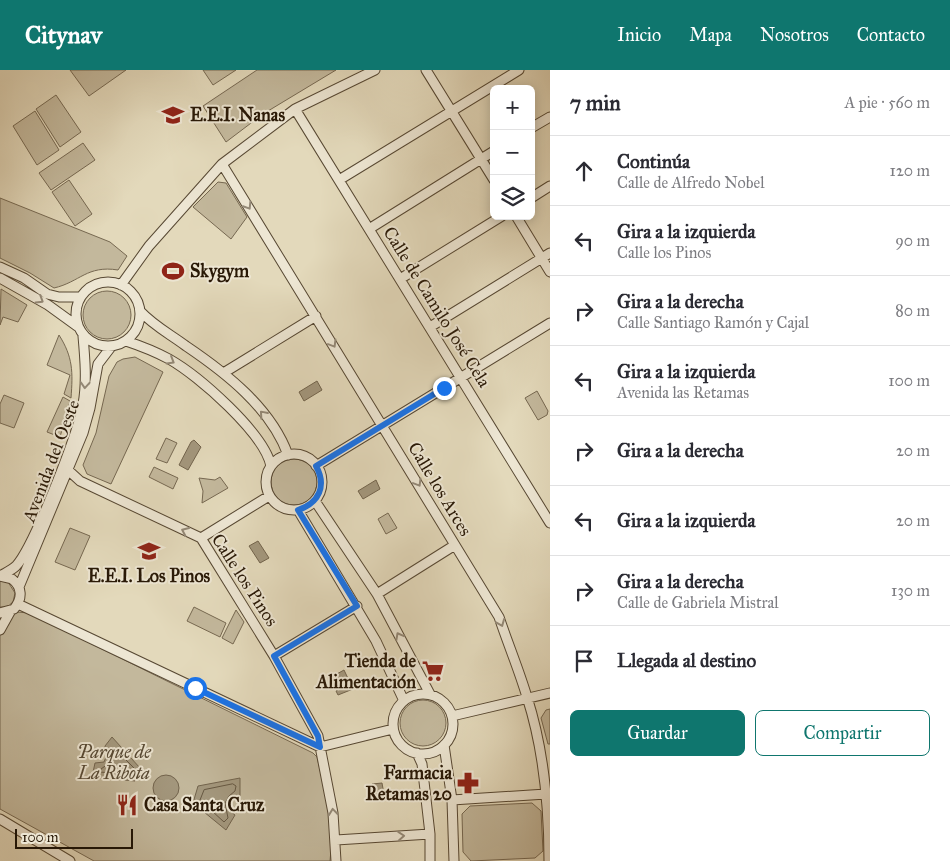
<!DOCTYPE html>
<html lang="es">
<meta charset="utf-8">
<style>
body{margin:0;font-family:"IM FELL Great Primer",serif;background:#f2f2f3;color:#2b2b33}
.controls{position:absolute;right:15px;top:15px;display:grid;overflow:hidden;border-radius:8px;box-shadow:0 2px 12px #0003}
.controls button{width:45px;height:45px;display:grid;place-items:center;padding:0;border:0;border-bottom:1px solid #e1e1e2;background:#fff;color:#2b2b33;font:25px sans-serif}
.scale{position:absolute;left:15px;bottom:12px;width:118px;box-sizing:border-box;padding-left:5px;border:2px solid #281806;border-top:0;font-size:14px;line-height:18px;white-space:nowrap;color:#281806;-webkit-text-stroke:4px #ede6d3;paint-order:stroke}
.stop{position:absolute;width:15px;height:15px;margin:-11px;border:4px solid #1a73e8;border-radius:50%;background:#fff}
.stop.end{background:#1a73e8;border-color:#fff;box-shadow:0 1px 5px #0008}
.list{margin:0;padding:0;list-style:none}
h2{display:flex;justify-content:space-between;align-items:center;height:65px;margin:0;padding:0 20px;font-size:21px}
h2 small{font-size:16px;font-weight:400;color:#7c7c81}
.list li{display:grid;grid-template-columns:32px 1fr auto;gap:15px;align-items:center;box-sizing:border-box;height:70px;padding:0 20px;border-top:1px solid #e1e1e2}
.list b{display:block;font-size:19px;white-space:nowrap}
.list p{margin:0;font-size:16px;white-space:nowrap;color:#7c7c81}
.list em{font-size:16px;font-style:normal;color:#7c7c81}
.actions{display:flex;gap:10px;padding:15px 20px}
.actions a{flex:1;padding:11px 0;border:1px solid #0f766e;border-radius:8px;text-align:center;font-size:18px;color:#0f766e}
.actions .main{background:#0f766e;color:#fff}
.icon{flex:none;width:28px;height:28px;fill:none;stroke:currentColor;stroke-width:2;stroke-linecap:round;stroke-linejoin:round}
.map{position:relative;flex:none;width:550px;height:791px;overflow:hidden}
header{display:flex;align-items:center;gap:30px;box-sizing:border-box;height:70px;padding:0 25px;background:#0f766e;color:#fff}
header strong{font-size:24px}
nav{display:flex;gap:28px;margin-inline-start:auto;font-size:18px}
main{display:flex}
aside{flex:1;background:#fff}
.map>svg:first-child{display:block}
</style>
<header>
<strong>Citynav</strong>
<nav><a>Inicio</a><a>Mapa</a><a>Nosotros</a><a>Contacto</a></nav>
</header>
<main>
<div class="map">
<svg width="550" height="791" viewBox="0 0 550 791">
<rect width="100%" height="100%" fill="#e3d9bb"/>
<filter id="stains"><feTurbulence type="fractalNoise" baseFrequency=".004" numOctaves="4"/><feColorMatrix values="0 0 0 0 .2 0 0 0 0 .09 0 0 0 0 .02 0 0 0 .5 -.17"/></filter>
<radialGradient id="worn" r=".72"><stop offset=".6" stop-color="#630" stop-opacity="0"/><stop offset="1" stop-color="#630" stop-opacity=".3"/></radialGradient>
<path fill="#c3b89c" stroke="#766851" d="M 70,0 L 126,0 L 89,26 Z
M 203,0 L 236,0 L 213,15 Z
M 257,0 L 336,0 L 263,44 L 226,72 L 203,36 Z
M 56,25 L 81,62 L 60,77 L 36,39 Z
M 35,41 L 59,80 L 37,95 L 13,56 Z
M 83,73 L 95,90 L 51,120 L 39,103 Z
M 69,110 L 92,144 L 75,156 L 52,122 Z
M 218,112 L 226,113 L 247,147 L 231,169 L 193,137 Z
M 0,128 L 110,172 L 127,186 L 118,200 C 87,195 80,212 54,218 L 30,203 L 0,188 Z
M 1,219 L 27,235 L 18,252 L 3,247 L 0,255 Z
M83 245a24 24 0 1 1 48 0a24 24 0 1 1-48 0Z
M 59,265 C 73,287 73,302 71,328 L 64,324 L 70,305 L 47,295 Z
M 135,287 L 163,302 L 111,414 L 87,404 L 83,395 L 96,363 L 109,306 L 117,292 L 123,289 Z
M 537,321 L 548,341 L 547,345 L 538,350 L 525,328 Z
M 4,325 L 24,333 L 14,358 L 0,353 L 0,334 Z
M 63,327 L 70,331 L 60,367 L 47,362 Z
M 166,368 L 177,373 L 167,393 L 156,389 Z
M271 412a23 23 0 1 1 46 0a23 23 0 1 1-46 0Z
M 154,397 L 178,408 L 173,419 L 149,407 Z
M 220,407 L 228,418 L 202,433 L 203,421 L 199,408 L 215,410 Z
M 388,443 L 397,458 L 386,464 L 378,449 Z
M 70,458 L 90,466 L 75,500 L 55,492 Z
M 0,511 L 8,512 L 15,523 L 13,532 L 7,537 L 0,537 Z
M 194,537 L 226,553 L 220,567 L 187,551 Z
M 236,540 L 244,552 L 233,574 L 222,568 Z
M 17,542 L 29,543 L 313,683 L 317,687 C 325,721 334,756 330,791 L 94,791 L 0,739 L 0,564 L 9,547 Z
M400 653a23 23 0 1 1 46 0a23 23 0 1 1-46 0Z
M 550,639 L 550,674 L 548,674 L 541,648 L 546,640 Z
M 532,733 L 541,741 L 543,781 L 535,788 L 471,791 L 463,782 L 462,744 L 470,736 Z"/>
<path fill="#a3977d" stroke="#72644d" d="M 317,311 L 322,320 L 304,331 L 299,322 Z
M 194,370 L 201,377 L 188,400 L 179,395 L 191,372 Z
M 376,410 L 380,419 L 363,429 L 358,421 Z
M 258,471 L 269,488 L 260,493 L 249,476 Z
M 344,600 L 353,619 L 338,625 L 336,621 L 339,619 L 336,614 L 338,612 L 335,605 Z
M 112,667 L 140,698 L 135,711 L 92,707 L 95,693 L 104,692 L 106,687 L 105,676 Z
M153 718a13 13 0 1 1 26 0a13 13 0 1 1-26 0Z
M 240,708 L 240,726 L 234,727 L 230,735 L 231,742 L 235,745 L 226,760 L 193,733 L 198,716 Z
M 382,713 L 385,730 L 376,731 L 372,714 Z"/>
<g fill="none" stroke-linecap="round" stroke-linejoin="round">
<path stroke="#665842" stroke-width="1" d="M 115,679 L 134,698 L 131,705 L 100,702 L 101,699 L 108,694 L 112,680 Z
M 233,714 L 236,716 L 235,721 L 229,726 L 225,733 L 228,748 L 224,752 L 200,730 L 204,720 Z"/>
<g stroke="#574833" stroke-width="11">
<path id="minor" d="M 426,0 L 494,110
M 295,39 L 550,453
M 531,58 L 550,47
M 222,94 L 499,547 C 508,574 519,600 527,627 C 544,680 549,736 549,791
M 339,110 L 519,0
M 531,128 L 550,116
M 516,146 L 550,202
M 369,159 L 494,81
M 0,197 L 24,208 L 47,224 L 59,227 L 80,227
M 0,208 L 48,235 L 77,256
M 400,209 L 502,146
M76 244a32 32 0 1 1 64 0a32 32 0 1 1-64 0Z
M 121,215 L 149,176 L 222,94 L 295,39 L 375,0
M 140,241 C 154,256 170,264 186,276 C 226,303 271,338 288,385
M 430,257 L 550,183
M 126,271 C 141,276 156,282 169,289 C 199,306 264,363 271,396
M 225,302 L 316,246
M266 412a28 28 0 1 1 56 0a28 28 0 1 1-56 0Z
M 316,396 L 550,253
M 68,400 L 80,411 L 201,468 L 274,586 L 318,666 L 333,743 L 336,791
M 315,431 L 377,524 L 430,624
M 298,440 L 376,571 L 404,631
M 201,468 L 269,426
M 0,506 C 5,503 12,500 16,496 C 33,478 80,360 83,334 C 87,312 85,289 83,266
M 0,506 L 12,509 C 22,517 23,528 14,539 L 0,543
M 19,517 L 83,363 L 90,338 L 98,294 L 111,277
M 377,524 L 455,475
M 18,534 L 320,677 L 393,659
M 0,560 L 10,542
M 274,586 L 357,536
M393 654a30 30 0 1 1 60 0a30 30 0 1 1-60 0Z
M 452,646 L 550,623
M 444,675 L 452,730 L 454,791
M 417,683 L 422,694 L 430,764 L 430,791
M 452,730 L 546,724
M 0,749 L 70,791
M 336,770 L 430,764"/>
</g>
<use href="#minor" stroke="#ede6d3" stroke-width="9"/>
</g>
<defs><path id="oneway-chevron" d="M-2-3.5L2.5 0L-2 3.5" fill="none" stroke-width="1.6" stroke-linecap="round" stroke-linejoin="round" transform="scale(1.25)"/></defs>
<g stroke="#948977">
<use href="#oneway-chevron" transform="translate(248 136) rotate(58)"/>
<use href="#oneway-chevron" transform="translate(40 230) rotate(32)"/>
<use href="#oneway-chevron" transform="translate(333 274) rotate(59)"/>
<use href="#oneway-chevron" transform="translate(171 291) rotate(31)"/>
<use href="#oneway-chevron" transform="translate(85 315) rotate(94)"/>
<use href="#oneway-chevron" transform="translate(263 344) rotate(-131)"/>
<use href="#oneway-chevron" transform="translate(418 413) rotate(59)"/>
<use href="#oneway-chevron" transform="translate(185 461) rotate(-155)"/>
<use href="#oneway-chevron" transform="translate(501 553) rotate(68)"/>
<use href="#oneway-chevron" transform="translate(399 566) rotate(-118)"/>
<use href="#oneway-chevron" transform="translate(333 742) rotate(-97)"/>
<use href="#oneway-chevron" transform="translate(401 766) rotate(-4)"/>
</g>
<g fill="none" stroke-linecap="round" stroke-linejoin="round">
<path stroke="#1a73e8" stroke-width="6" d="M 195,618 L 320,677 L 318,666 L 274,586 L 357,536 L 298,440 C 319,433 327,416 316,396 L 444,318"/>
</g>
<defs>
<g id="school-bare" transform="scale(1.725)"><path d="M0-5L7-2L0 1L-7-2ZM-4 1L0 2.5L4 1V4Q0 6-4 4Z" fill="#8f2418" stroke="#ede6d3" stroke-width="2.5" paint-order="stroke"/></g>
<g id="stadium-bare" transform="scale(1.725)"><path d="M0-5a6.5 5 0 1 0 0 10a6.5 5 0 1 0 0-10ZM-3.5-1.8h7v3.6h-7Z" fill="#8f2418" stroke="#ede6d3" stroke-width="2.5" paint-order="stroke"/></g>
<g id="supermarket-bare" transform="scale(1.725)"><path d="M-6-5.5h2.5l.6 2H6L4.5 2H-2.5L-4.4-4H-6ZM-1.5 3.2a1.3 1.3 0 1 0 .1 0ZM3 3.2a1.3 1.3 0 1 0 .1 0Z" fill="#8f2418" stroke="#ede6d3" stroke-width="2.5" paint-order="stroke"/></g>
<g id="pharmacy-bare" transform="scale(1.725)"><path d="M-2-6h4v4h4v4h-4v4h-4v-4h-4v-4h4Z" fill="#8f2418" stroke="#ede6d3" stroke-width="2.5" paint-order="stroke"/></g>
<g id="restaurant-bare" transform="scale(1.725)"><path d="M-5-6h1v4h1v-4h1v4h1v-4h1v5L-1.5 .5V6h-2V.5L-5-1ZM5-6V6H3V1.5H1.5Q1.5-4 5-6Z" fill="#8f2418" stroke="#ede6d3" stroke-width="2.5" paint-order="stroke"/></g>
</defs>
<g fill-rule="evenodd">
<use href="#school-bare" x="173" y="45"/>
<use href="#stadium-bare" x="173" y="201"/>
<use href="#school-bare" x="149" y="481"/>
<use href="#supermarket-bare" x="433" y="601"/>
<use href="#pharmacy-bare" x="468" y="713"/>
<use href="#restaurant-bare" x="127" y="735"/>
</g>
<g text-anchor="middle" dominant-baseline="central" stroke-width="4" stroke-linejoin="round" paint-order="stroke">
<g font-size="18" font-weight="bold" fill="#281806" stroke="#ede6d3" text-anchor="start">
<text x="190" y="45">E.E.I. Nanas</text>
<text x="190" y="201">Skygym</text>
<text x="149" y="506" text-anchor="middle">E.E.I. Los Pinos</text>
<text x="416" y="591" text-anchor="end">Tienda de<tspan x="416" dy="21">Alimentación</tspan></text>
<text x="452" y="703" text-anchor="end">Farmacia<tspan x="452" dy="21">Retamas 20</tspan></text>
<text x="144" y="735">Casa Santa Cruz</text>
</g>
<g font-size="18" fill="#281806" stroke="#ede6d3">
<text transform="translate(437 237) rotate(58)">Calle de Camilo José Cela</text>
<text transform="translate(51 391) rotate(-69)">Avenida del Oeste</text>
<text transform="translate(440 419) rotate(59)">Calle los Arces</text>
<text transform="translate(245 510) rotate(57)">Calle los Pinos</text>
</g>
<g font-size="18" font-style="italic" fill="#564833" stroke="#ede6d3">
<text x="114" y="682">Parque de<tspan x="114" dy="21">La Ribota</tspan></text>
</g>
</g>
<rect width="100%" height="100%" filter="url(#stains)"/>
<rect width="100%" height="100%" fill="url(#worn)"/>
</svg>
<div class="controls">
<button>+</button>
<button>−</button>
<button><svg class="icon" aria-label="layers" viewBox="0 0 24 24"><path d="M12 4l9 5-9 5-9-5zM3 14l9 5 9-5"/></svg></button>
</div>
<div class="scale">100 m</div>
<div class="stop" style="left:195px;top:618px"></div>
<div class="stop end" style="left:444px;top:318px"></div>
</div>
<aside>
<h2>7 min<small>A pie · 560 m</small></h2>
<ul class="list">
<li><svg class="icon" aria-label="ahead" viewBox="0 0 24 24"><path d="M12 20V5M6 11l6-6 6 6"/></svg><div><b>Continúa</b><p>Calle de Alfredo Nobel</p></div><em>120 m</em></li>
<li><svg class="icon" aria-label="left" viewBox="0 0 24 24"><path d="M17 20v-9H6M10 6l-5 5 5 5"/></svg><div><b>Gira a la izquierda</b><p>Calle los Pinos</p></div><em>90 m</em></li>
<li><svg class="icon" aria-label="right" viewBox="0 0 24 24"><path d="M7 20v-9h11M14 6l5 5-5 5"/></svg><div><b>Gira a la derecha</b><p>Calle Santiago Ramón y Cajal</p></div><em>80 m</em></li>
<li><svg class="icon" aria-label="left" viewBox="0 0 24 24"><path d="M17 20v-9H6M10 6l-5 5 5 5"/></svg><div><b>Gira a la izquierda</b><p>Avenida las Retamas</p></div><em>100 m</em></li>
<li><svg class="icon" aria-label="right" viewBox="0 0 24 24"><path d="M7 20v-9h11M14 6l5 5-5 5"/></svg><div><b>Gira a la derecha</b></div><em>20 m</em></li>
<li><svg class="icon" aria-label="left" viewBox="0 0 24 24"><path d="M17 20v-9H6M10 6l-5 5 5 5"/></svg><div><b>Gira a la izquierda</b></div><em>20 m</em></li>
<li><svg class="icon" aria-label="right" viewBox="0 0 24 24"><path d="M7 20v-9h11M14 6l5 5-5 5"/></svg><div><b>Gira a la derecha</b><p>Calle de Gabriela Mistral</p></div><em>130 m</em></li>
<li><svg class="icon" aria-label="arrive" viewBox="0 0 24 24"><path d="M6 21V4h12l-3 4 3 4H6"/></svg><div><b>Llegada al destino</b></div></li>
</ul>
<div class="actions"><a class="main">Guardar</a><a>Compartir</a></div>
</aside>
</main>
